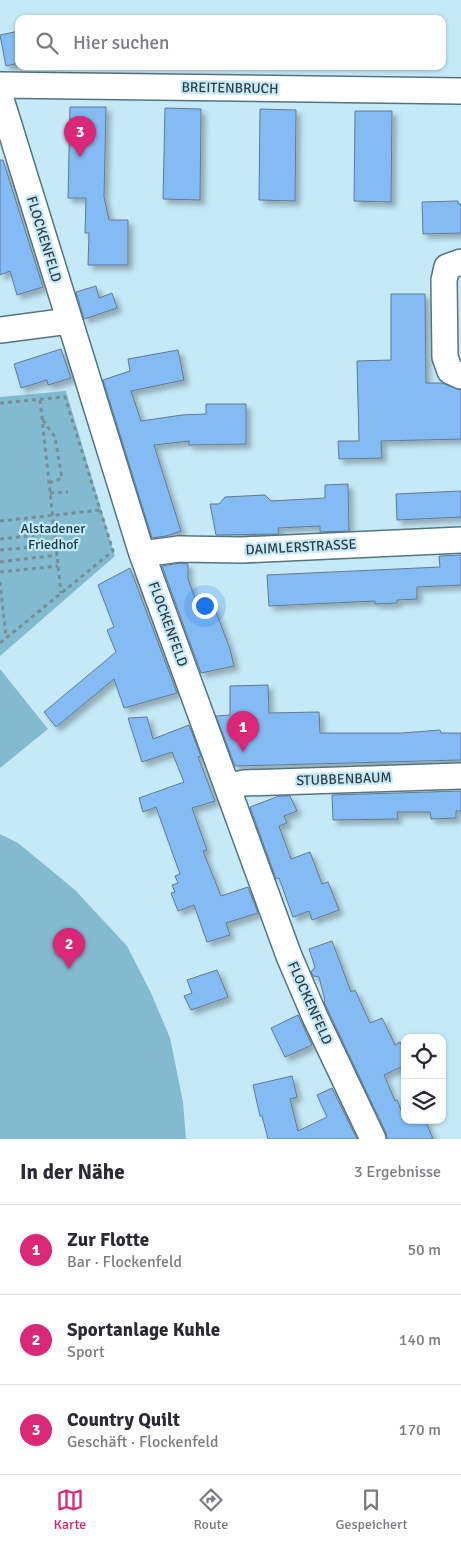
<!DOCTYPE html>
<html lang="de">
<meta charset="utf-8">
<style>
body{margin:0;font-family:Signika,sans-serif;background:#f2f2f3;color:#2b2b33}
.controls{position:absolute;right:15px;bottom:15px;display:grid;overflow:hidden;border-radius:10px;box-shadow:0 1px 4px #0004}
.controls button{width:45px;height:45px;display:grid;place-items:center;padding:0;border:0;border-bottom:1px solid #e1e1e2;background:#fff;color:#2b2b33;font:25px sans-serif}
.you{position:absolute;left:204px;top:605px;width:18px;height:18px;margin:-12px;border:4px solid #fff;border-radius:50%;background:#1a73e8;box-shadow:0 0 0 8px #1a73e833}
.badge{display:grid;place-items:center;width:32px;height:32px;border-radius:50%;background:#db2777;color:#fff;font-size:16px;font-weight:700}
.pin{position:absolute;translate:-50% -41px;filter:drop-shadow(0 1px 2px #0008)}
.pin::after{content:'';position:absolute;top:26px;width:18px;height:15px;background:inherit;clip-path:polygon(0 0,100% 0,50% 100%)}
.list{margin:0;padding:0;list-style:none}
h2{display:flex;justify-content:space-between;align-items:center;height:65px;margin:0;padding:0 20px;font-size:21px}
h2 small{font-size:16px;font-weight:400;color:#7c7c81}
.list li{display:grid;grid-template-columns:32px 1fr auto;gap:15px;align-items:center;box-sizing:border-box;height:90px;padding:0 20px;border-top:1px solid #e1e1e2}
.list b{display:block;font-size:19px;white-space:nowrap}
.list p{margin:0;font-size:16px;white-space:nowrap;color:#7c7c81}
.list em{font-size:16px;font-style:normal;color:#7c7c81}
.icon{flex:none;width:28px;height:28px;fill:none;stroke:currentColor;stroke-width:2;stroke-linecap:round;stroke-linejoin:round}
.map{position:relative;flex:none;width:461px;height:1139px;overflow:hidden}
.search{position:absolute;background:#fff;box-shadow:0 1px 4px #0004;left:15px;right:15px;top:15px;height:55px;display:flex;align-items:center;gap:12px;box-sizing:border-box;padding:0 18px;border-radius:10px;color:#7c7c81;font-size:19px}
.sheet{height:335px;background:#fff}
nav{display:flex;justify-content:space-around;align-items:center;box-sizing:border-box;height:70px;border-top:1px solid #e1e1e2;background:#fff;font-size:14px;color:#7c7c81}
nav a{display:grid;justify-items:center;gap:2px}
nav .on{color:#db2777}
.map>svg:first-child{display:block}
</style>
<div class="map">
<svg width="461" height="1139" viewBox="0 0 461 1139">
<defs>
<filter id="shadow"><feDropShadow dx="4.5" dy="4.5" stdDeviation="2.5" flood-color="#0004"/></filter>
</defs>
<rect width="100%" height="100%" fill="#c5e9f7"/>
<path fill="#83bad0" d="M 66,391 L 115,556 L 0,656 L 0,397 Z
M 0,669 L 48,729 L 0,768 Z
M 0,834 L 18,843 L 75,890 L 127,946 L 151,993 L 170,1038 L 183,1102 L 186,1139 L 0,1139 Z"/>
<path fill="#84bbf4" stroke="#64798f" filter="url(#shadow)" d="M 19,31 L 19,63 L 6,66 L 0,35 Z
M 70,107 L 106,107 L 104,197 L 109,220 L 128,220 L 128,265 L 88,265 L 89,233 L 85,233 L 86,198 L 68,198 Z
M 165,108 L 201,109 L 200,200 L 163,199 Z
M 260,109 L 296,110 L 295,201 L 259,200 Z
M 355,111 L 392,111 L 391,202 L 354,201 Z
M 0,160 L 3,160 L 43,287 L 17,295 L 10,271 L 0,275 Z
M 458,201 L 458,204 L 461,204 L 461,233 L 423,234 L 422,202 Z
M 96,286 L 99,298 L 112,293 L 117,308 L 84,319 L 76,292 Z
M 391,294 L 425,294 L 426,383 L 442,383 L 461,390 L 461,439 L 381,441 L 382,458 L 339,459 L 338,441 L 359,441 L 357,361 L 391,360 Z
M 61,349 L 71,378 L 48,385 L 47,380 L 21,388 L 14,364 Z
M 178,350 L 184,380 L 131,391 L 141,421 L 182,415 L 206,414 L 206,404 L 246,404 L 246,444 L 189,445 L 189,441 L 154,445 L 181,531 L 166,536 L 152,538 L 103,380 L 130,371 L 128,359 Z
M 348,484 L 349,531 L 320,532 L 320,526 L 278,528 L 279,534 L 216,535 L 210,504 L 219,504 L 225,497 L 265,495 L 271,501 L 325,498 L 325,485 Z
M 461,491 L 461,517 L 397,520 L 396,494 Z
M 461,555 L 461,585 L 417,587 L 417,599 L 397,600 L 397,603 L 375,604 L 375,601 L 269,606 L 267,575 L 440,567 L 439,556 Z
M 180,563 L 188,564 L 188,579 L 198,606 L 212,601 L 230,649 L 234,666 L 201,673 L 162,566 Z
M 130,568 L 177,693 L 124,708 L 114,679 L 56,727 L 44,712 L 116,652 L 107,630 L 114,627 L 98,585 Z
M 268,685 L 269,713 L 319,712 L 320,733 L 402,733 L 440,730 L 441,733 L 461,733 L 461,760 L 235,766 L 216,716 L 230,715 L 230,686 Z
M 147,717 L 153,739 L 189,725 L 201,756 L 198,757 L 215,801 L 192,808 L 207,850 L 203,851 L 221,896 L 248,887 L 258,913 L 226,923 L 230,935 L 207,942 L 194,905 L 178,911 L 171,893 L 175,892 L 172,885 L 178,883 L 175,876 L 180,874 L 156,807 L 143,812 L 139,798 L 184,782 L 172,752 L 142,762 L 128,718 Z
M 461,791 L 461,811 L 456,811 L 456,818 L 431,819 L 430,812 L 397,812 L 398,819 L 333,820 L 332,795 Z
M 279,796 L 290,796 L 297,811 L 284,816 L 287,823 L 279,826 L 291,859 L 310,852 L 322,884 L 328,882 L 339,910 L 312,920 L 309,911 L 293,917 L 279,878 L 276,879 L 250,807 Z
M 332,941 L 351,992 L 355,990 L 370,1023 L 382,1018 L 395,1045 L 400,1042 L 405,1053 L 405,1065 L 384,1075 L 395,1101 L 397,1100 L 405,1120 L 425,1120 L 433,1139 L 387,1139 L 386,1133 L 324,1002 L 325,1001 L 319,977 L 313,976 L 311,972 L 315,967 L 309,949 Z
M 217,970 L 228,997 L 191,1010 L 184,996 L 192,993 L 187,980 Z
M 298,1015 L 312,1045 L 285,1057 L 271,1028 Z
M 292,1076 L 297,1097 L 290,1099 L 298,1131 L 327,1117 L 317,1095 L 332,1088 L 357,1139 L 268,1139 L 262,1116 L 260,1116 L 253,1085 Z"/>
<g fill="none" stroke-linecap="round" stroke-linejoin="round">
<g stroke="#537480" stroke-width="28">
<path id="minor" d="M 0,85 L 461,91
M 0,96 L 142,554 L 289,956 L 315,1017 L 373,1139
M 461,262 L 447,267 L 444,280 L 445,357 L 450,371 L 461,376
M 0,330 L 69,321
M 142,554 L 179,549 L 242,550 L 461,540
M 228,786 L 244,783 L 461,776"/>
</g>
<path stroke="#768e98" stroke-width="3" stroke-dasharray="4 4" stroke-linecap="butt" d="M 40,400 L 61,593
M 0,403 L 65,397 L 113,551 L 0,643
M 43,420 L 55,437 L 62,478 L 49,483
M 50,493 L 68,492
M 0,521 L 101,510
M 0,539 L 54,533
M 0,550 L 55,545
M 0,562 L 57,555
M 0,572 L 58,566
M 0,582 L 6,637"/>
<use href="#minor" stroke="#fff" stroke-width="25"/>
</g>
<g text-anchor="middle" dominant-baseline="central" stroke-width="4.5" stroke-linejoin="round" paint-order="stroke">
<g font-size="14" fill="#303e44" stroke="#c5e9f7">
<text transform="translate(230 88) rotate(1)">BREITENBRUCH</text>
<text transform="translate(44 239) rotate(73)">FLOCKENFELD</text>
<text transform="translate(301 547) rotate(-3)">DAIMLERSTRASSE</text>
<text transform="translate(168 624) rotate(70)">FLOCKENFELD</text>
<text transform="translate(344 779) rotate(-2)">STUBBENBAUM</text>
<text transform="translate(310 1003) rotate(66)">FLOCKENFELD</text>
</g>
<g font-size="14" fill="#133d4b" stroke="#c5e9f7">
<text x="53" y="528">Alstadener<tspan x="53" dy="16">Friedhof</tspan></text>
</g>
</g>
</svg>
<div class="controls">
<button><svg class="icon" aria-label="locate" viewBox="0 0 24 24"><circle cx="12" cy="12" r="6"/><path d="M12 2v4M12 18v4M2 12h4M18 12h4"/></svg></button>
<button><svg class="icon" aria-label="layers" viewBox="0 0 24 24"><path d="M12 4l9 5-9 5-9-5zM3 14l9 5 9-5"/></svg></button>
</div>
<div class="you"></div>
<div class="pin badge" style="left:243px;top:752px">1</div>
<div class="pin badge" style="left:69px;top:969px">2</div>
<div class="pin badge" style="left:80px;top:157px">3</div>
<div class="search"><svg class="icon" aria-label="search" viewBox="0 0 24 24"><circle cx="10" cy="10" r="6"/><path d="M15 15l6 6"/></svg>Hier suchen</div>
</div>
<section class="sheet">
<h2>In der Nähe<small>3 Ergebnisse</small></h2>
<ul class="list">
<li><span class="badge">1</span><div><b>Zur Flotte</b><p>Bar · Flockenfeld</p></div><em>50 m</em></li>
<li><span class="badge">2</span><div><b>Sportanlage Kuhle</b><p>Sport</p></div><em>140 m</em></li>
<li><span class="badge">3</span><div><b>Country Quilt</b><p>Geschäft · Flockenfeld</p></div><em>170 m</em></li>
</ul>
</section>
<nav>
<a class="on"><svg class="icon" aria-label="map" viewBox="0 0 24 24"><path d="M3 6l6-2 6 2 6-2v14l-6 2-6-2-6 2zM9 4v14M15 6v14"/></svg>Karte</a>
<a><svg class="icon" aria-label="directions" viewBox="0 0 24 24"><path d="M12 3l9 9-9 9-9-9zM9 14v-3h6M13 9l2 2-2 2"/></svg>Route</a>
<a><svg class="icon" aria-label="saved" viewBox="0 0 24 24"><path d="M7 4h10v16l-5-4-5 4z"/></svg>Gespeichert</a>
</nav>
